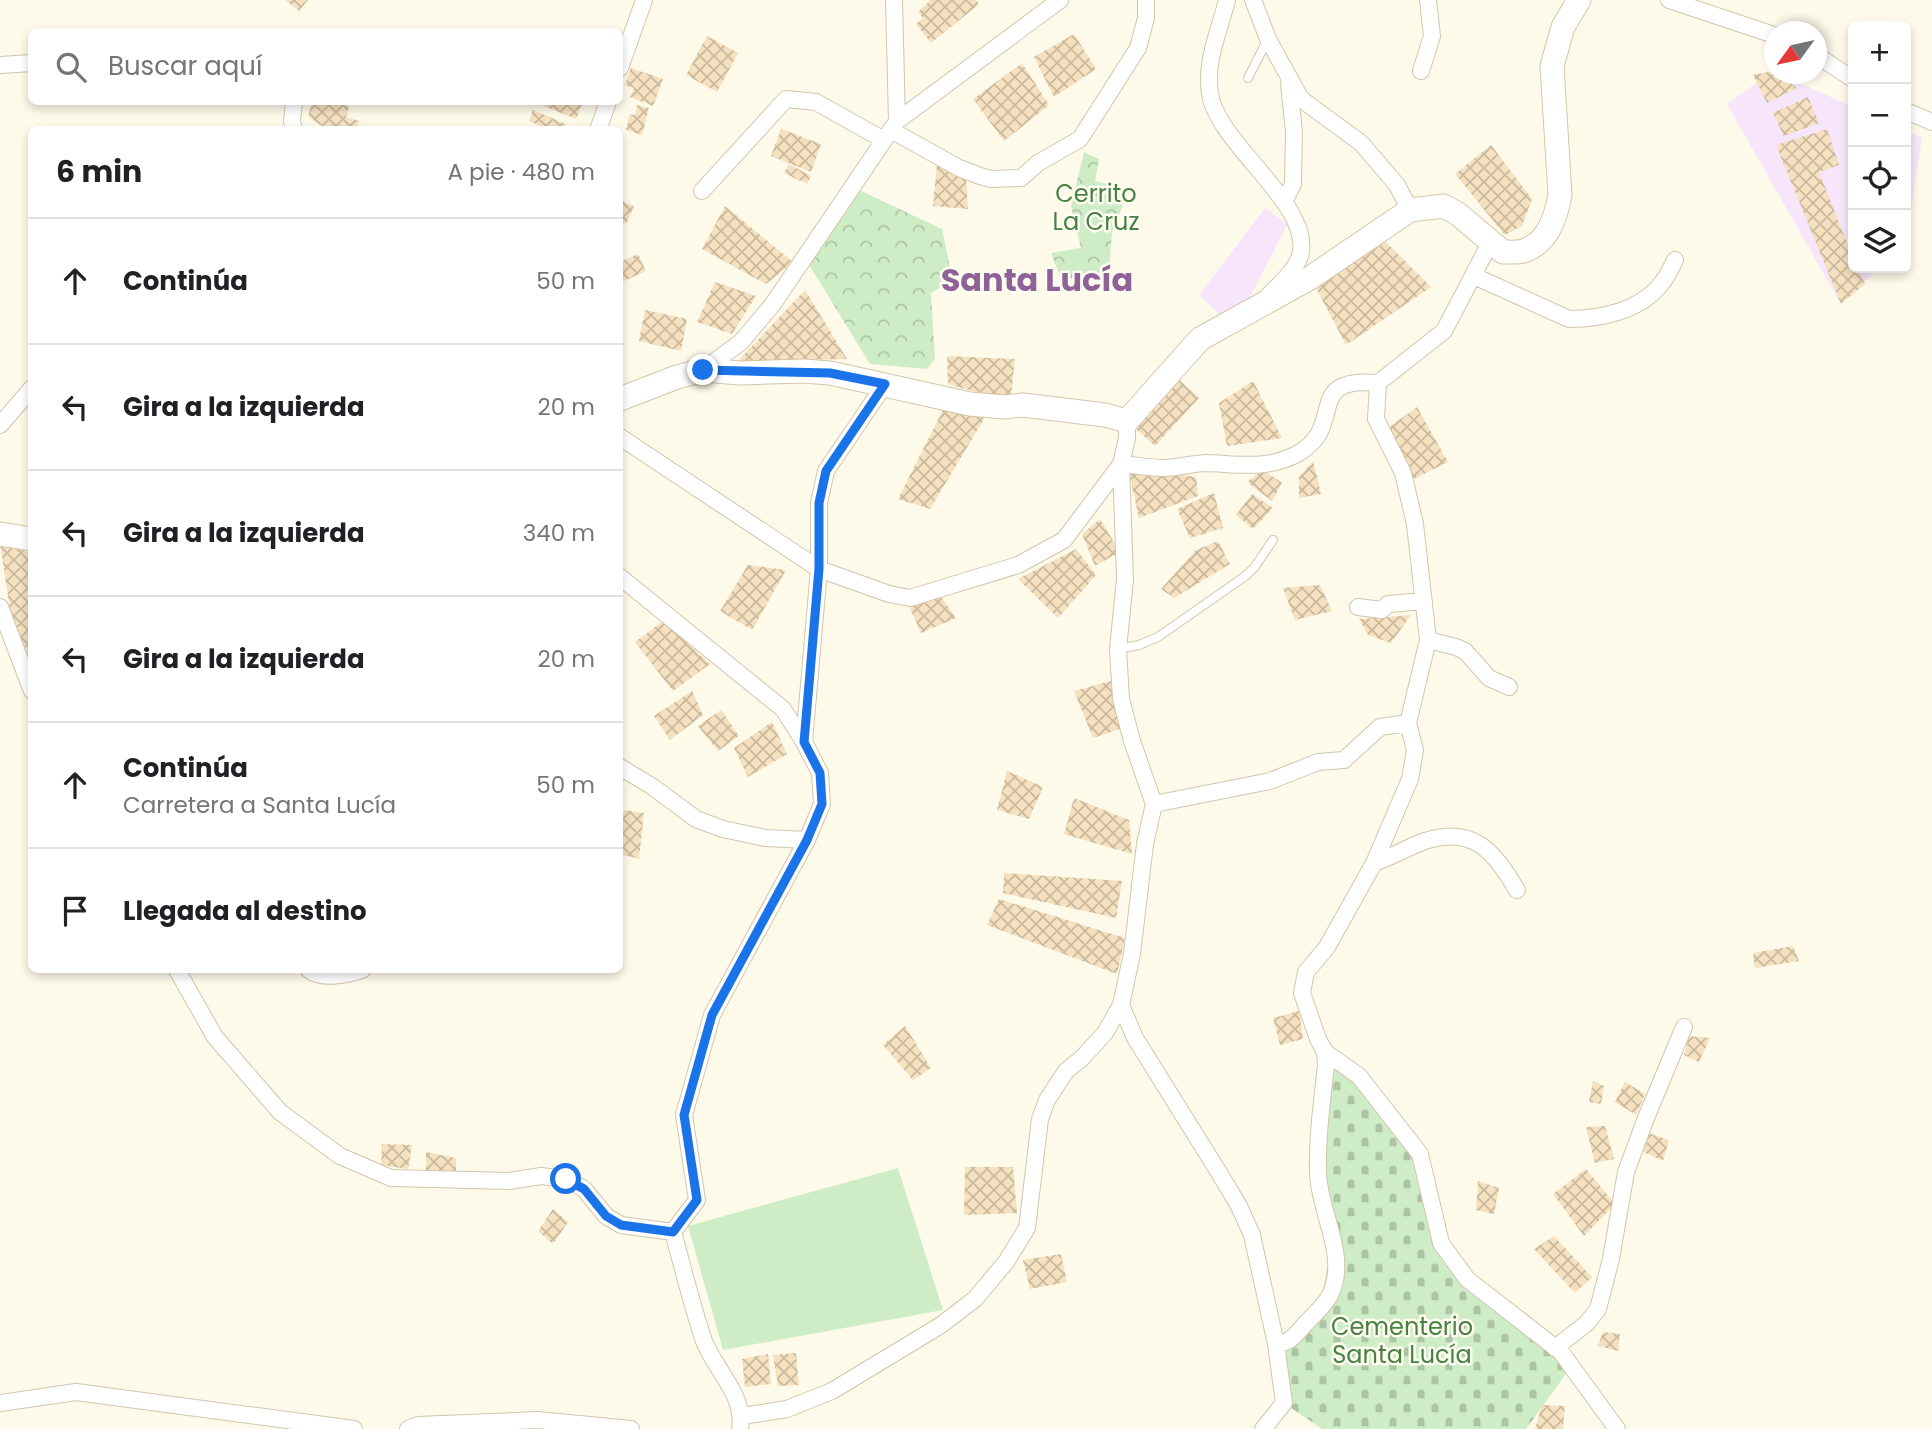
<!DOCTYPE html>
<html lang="es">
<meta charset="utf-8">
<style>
body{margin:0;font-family:Poppins,sans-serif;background:#f6f6f6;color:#202124}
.controls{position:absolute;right:21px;top:21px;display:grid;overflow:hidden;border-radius:10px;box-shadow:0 4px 10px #0003}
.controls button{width:63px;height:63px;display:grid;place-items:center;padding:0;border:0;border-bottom:2px solid #e0e0e0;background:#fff;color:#202124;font:35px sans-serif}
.compass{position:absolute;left:1764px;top:21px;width:63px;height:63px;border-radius:50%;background:#fff;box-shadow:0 4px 10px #0003;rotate:237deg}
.stop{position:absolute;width:21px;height:21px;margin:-16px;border:5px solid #1a73e8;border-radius:50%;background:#fff}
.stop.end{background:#1a73e8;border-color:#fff;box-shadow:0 2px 7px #0008}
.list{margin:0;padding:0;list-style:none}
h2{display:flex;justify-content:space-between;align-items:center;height:91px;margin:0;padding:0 28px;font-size:30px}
h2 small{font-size:23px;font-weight:400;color:#757577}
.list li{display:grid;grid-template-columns:46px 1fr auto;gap:21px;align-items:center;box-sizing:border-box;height:126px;padding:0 28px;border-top:2px solid #e0e0e0}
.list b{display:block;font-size:26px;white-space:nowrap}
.list p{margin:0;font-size:23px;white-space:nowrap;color:#757577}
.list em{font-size:23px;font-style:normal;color:#757577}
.icon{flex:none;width:38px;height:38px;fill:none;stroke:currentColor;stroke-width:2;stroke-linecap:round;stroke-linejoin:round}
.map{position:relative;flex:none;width:1932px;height:1429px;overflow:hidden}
.search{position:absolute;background:#fff;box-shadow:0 4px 10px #0003;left:28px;top:28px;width:595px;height:77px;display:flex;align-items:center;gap:18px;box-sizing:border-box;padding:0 24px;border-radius:10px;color:#757577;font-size:26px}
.panel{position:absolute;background:#fff;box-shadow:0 4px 10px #0003;left:28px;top:126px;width:595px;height:847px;border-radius:10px}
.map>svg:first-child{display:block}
</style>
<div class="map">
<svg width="1932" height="1429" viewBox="0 0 1932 1429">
<defs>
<pattern id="cemetery-stones" width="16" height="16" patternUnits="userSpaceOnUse" patternTransform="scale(1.75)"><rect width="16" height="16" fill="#ceedc6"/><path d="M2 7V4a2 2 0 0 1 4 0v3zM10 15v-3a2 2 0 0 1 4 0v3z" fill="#acc4a3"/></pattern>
<pattern id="park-crowns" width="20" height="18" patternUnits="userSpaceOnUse" patternTransform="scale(1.75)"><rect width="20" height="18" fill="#ceedc6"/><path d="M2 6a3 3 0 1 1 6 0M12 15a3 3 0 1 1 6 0" fill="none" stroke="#acc4a3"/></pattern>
<pattern id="building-cross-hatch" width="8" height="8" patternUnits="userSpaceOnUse" patternTransform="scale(1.75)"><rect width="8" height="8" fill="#f5e0bf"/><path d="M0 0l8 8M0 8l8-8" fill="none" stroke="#cbb99d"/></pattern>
</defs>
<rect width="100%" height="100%" fill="#fefaea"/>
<path fill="#f7e6fb" d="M 1773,71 L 1853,107 L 1853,268 L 1879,268 L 1841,304 L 1727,104 Z
M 1906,131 L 1922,138 L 1906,243 Z
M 1265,208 L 1287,225 L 1246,305 L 1221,316 L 1199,295 Z"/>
<path fill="url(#cemetery-stones)" d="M 1326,1065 L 1358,1078 L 1418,1156 L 1441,1243 L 1571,1367 L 1526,1429 L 1322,1429 L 1284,1403 L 1276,1344 L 1320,1305 L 1331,1248 L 1316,1191 Z"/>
<path fill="url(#park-crowns)" d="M 1084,152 L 1099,159 L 1095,181 L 1129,189 L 1112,233 L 1108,281 L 1061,278 L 1051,253 L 1081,248 L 1071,206 Z
M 859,190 L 942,229 L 953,281 L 931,293 L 935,359 L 927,369 L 870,364 L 808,263 Z"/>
<path fill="#ceedc6" d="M 898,1168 L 943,1310 L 723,1350 L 688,1226 Z"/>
<path fill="url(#building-cross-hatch)" d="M 285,0 L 308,0 L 299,11 Z
M 929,0 L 976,0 L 979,4 L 931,43 L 916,24 L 923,18 L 918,12 L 930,1 Z
M 1074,34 L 1096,69 L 1054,97 L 1034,57 Z
M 707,36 L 738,53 L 717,92 L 686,75 Z
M 1022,63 L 1049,105 L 1004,141 L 973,99 Z
M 631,68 L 663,79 L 653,106 L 630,97 L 634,88 L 625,85 Z
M 1773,71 L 1797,88 L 1767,103 L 1753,75 Z
M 1808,97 L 1819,123 L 1784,136 L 1773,113 Z
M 312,102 L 340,102 L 349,107 L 346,117 L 359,121 L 356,130 L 335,130 L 320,125 L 308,116 Z
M 543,102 L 583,102 L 576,119 L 541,105 Z
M 637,105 L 649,108 L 642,135 L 626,130 L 630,114 L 635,115 Z
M 533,110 L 566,124 L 564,130 L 550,130 L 529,121 Z
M 781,129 L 821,144 L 811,172 L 771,156 Z
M 1827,129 L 1839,165 L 1819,172 L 1853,258 L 1853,268 L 1858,268 L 1865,284 L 1841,304 L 1776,145 Z
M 1491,145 L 1532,199 L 1522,226 L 1505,235 L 1455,174 Z
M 789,164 L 811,176 L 807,184 L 784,173 Z
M 937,164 L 966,178 L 968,209 L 933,206 Z
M 620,200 L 634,206 L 627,222 L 620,226 Z
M 725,206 L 793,262 L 766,284 L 702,249 Z
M 1380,236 L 1431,287 L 1346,345 L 1315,286 Z
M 638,254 L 646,271 L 620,283 L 620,262 Z
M 715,282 L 756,296 L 732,334 L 697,322 Z
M 805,290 L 847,359 L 738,361 Z
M 645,310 L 687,319 L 681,351 L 639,341 Z
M 947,356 L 1015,359 L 1011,397 L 979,393 L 948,384 Z
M 1174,375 L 1199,398 L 1155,446 L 1130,424 Z
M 1253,381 L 1282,438 L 1227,446 L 1219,403 Z
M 945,406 L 987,414 L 930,509 L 898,499 Z
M 1417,407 L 1448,462 L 1414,479 L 1388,428 Z
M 1313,461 L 1321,494 L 1299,498 L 1299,477 Z
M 1128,468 L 1196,477 L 1198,496 L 1139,518 Z
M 1263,470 L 1282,483 L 1272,501 L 1247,482 Z
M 1214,493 L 1223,528 L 1190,538 L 1177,509 Z
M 1252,494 L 1273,508 L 1253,529 L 1236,515 Z
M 1100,519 L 1120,552 L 1095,566 L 1082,534 Z
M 1218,541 L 1230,564 L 1174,598 L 1161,589 L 1196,550 Z
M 0,543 L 32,553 L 32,659 L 12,623 Z
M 1076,549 L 1096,575 L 1058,618 L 1018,579 Z
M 748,565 L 786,570 L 752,630 L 720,611 Z
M 1320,585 L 1332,611 L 1295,620 L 1283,588 Z
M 939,594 L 956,618 L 921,633 L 908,604 Z
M 1411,615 L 1391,643 L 1368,635 L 1359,619 Z
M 663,621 L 710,664 L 673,691 L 635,642 Z
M 1111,681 L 1120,729 L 1093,738 L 1074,691 Z
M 692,691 L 703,715 L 670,740 L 654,716 Z
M 721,710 L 739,736 L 718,751 L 698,726 Z
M 772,722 L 787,754 L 748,777 L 734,748 Z
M 1007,771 L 1043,787 L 1029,819 L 997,810 Z
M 1074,798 L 1129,820 L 1132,854 L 1064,834 Z
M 624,810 L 644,813 L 639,859 L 620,854 L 620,835 Z
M 1004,873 L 1122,881 L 1116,918 L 1003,893 Z
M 999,899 L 1125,938 L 1117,974 L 987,925 Z
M 1793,946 L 1799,961 L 1755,968 L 1753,953 Z
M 1299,1011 L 1303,1039 L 1280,1045 L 1273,1018 Z
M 905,1026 L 931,1068 L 913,1080 L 883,1045 Z
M 1689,1036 L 1710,1038 L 1699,1062 L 1684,1055 Z
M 1593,1081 L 1604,1086 L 1601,1104 L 1589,1102 Z
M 1625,1082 L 1645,1094 L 1636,1115 L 1615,1102 Z
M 1605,1126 L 1614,1159 L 1595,1163 L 1586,1127 Z
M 1643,1131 L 1669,1140 L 1663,1161 L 1637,1149 Z
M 382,1144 L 412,1145 L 408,1169 L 381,1165 Z
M 426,1152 L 456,1158 L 456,1171 L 426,1170 Z
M 965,1167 L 1013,1167 L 1017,1213 L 964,1215 Z
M 1586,1169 L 1615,1204 L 1584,1236 L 1553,1194 Z
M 1478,1181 L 1499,1188 L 1494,1214 L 1476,1210 Z
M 553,1209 L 568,1222 L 553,1244 L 538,1231 Z
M 1554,1236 L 1592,1277 L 1575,1293 L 1534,1249 Z
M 1061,1254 L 1067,1282 L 1030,1289 L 1023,1260 Z
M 1603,1332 L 1620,1334 L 1618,1351 L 1598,1346 Z
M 796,1353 L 799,1385 L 778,1386 L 773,1355 Z
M 768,1354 L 771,1384 L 745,1387 L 742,1359 Z
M 1542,1405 L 1565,1406 L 1563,1429 L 1535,1429 Z"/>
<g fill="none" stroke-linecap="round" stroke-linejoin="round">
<g stroke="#d2c5ad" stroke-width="10">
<path id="lane" d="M 1248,78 L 1268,39
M 1118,649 L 1139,645 L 1158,637 L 1244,577 L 1254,568 L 1273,540"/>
</g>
<g stroke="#d2c5ad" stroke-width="18">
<path id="street" d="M 894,0 L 897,121
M 1227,0 C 1219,32 1203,66 1211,99 C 1224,148 1309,204 1301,252 C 1298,269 1280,283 1269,295
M 1253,0 L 1268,39 L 1301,99 L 1361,143 L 1397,185 L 1410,210
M 1669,0 L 1774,35
M 1816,55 L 1853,79
M 0,65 L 32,63
M 620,68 L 644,0
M 1421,71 L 1432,36 L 1428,0
M 294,102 L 292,121 L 294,130
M 1906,111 L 1932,122
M 598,130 L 608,102
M 891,130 L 959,168 L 980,176 L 991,179 L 1021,178 L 1038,163 L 1080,139 L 1138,48 L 1146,18 L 1146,0
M 702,191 L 786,99 L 816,102 L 884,140
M 1285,200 L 1293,184 L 1294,132 L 1289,84
M 1474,276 L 1569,319 C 1600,319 1640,311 1661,284 C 1667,277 1671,268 1675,260
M 703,370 L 741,342 L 773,304 L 897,121 L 1060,0
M 1127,421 L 1127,438 L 1121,464 L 1125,579 L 1118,649 L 1121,699 L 1132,741 L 1154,804 L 1145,844 L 1132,954 L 1121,1005 L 1135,1038 L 1218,1171 L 1239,1206 L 1252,1235 L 1276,1344 L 1284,1403 L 1263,1429
M 0,425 L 32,388
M 620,437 L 819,569 L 889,594 L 910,598 L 1018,565 L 1064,540 L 1121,464 C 1135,465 1150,468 1164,468 C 1179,468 1193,463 1207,463 C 1238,464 1267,470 1297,454 C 1348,426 1302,376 1378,383 L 1444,331 L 1491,241
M 620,577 L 783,709 L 804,742 L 820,773 L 822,804 L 807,840 L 712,1015 L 684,1115 L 697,1200 L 673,1232
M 0,607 L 32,691
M 1358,607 L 1382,610 L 1388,604 L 1424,601
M 1428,640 L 1456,647 L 1465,651 L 1489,678 L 1509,687
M 804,742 L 819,569 L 819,503 L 826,471 L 885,384
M 620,767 L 653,787 L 696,819 L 723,829 L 765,838 L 807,840
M 1154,804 L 1270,781 L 1318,762 L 1344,760 L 1380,727 L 1408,723
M 1374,863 C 1392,857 1408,847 1425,841 C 1474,825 1494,852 1517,890
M 177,970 L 215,1037 L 280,1112 L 340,1156 L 391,1178 L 509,1181 L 541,1176 L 566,1179 L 584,1189 L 606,1216 L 621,1225 L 673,1232 C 683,1268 692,1306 704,1341 C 716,1372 745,1394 740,1429
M 309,970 C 322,980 347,975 362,970
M 1325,1052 L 1359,1076 L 1420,1154 L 1441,1243 L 1467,1279 L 1561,1352 L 1617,1429
M 1276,1344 C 1290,1344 1297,1333 1305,1324 C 1314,1315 1325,1305 1330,1295 C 1349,1257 1319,1212 1318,1173 C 1317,1138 1322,1101 1326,1065 L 1325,1052 L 1318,1039 L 1302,993 L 1306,972 L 1327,947 L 1374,863 L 1410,779 L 1415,750 L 1408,723 L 1428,640 L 1415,524 L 1403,473 L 1376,419 L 1378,383
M 1555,1348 L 1587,1323 L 1598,1309 L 1611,1259 L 1626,1172 L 1646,1118 L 1684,1027
M 0,1403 L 76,1392 L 354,1429
M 742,1416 L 787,1409 L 832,1391 L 941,1325 L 975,1299 L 1006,1262 L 1027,1228 L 1040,1119 L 1047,1100 L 1066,1071 L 1081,1059 L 1105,1033 L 1121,1005
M 408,1429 L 418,1425 L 538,1420 L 631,1429"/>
</g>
<g stroke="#d5c6ab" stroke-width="25">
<path id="secondary" d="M 620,399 L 677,377 L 703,370 L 740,373 L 804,371 L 830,373 L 970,404 L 1004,407 L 1023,405 L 1105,415 L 1127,421 L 1200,339 L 1310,278 L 1410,210 L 1444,206 L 1458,214 L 1503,252 C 1510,252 1520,253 1526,250 C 1549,241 1556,216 1560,195 L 1552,66 L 1563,27 L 1579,0
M 0,534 L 32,539"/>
</g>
<use href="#lane" stroke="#fff" stroke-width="8"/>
<use href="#street" stroke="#fff" stroke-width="16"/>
<use href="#secondary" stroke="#fff" stroke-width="23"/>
</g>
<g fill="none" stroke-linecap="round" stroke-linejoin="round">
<path stroke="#1a73e8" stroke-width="9" d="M 566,1179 L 584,1189 L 606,1216 L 621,1225 L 673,1232 L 697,1200 L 684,1115 L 712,1015 L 807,840 L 822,804 L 820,773 L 804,742 L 819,569 L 819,503 L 826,471 L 885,384 L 830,373 L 703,370"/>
</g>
<g text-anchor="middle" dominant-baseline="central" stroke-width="5" stroke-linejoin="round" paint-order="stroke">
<g font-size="24" fill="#478241" stroke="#fffcf1">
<text x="1096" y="193">Cerrito<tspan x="1096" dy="28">La Cruz</tspan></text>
<text x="1402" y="1326">Cementerio<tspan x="1402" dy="28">Santa Lucía</tspan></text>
</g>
<g font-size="32" font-weight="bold" fill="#8f6297" stroke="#fffcf1">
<text x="1037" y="279">Santa Lucía</text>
</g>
</g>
</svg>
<div class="controls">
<button>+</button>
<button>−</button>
<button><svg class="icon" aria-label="locate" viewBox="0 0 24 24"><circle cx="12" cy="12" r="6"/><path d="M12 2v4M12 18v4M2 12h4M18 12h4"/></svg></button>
<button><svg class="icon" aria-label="layers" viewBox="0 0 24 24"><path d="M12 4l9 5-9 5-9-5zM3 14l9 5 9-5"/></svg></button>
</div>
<svg class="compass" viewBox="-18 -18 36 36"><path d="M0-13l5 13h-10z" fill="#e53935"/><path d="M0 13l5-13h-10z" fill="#757577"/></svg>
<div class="stop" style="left:566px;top:1179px"></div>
<div class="stop end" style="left:703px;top:370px"></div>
<div class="search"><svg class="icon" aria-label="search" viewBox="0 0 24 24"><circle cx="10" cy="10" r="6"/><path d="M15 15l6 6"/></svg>Buscar aquí</div>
<section class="panel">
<h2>6 min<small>A pie · 480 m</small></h2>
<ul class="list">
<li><svg class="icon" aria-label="ahead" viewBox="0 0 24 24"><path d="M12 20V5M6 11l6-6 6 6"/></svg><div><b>Continúa</b></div><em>50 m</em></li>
<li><svg class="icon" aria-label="left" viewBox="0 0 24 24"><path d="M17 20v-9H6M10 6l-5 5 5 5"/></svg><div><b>Gira a la izquierda</b></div><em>20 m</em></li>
<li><svg class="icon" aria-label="left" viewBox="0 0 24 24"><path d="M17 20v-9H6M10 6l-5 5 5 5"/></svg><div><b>Gira a la izquierda</b></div><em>340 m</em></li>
<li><svg class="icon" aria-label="left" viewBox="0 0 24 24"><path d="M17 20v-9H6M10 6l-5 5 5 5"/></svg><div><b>Gira a la izquierda</b></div><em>20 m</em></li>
<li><svg class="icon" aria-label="ahead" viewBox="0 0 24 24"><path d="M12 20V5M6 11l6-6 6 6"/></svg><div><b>Continúa</b><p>Carretera a Santa Lucía</p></div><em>50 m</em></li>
<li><svg class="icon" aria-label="arrive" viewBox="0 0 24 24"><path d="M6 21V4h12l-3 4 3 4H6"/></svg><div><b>Llegada al destino</b></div></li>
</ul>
</section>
</div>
